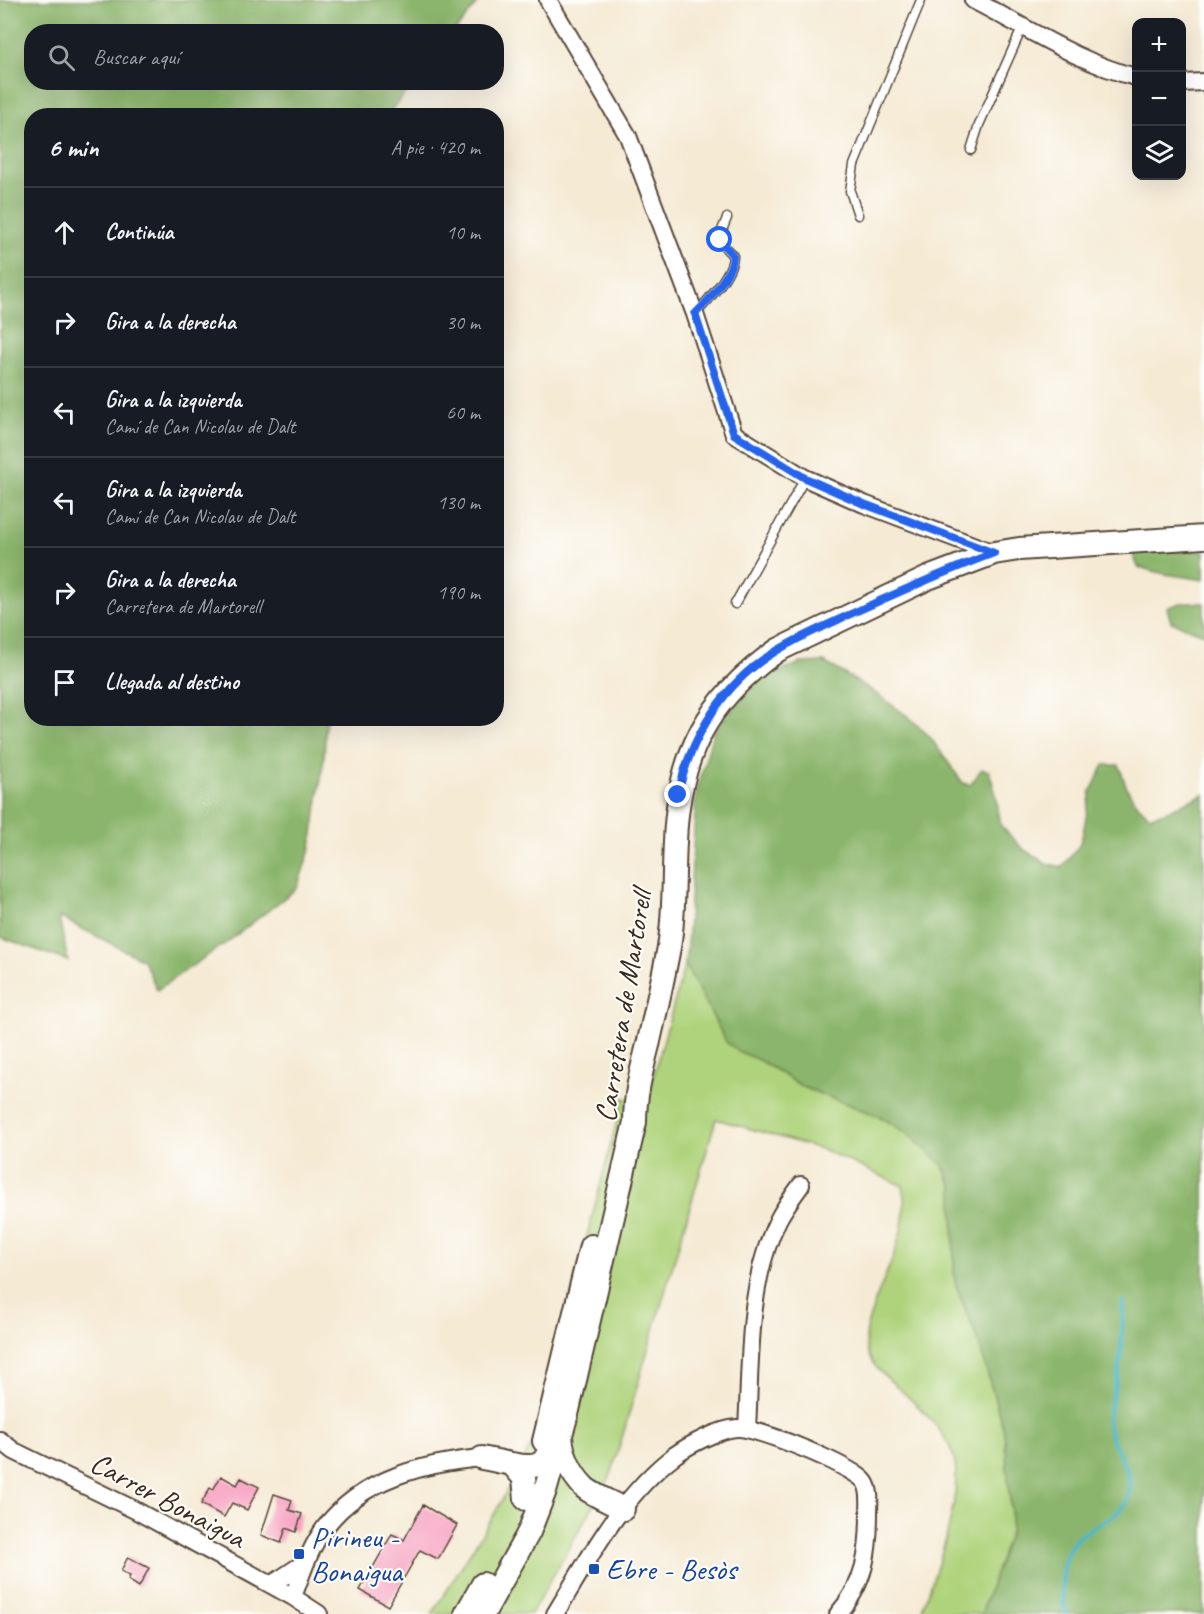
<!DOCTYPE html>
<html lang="es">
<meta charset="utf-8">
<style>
body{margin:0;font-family:Caveat,sans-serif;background:#20242c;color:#f1f3f6}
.controls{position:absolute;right:18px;top:18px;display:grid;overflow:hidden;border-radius:12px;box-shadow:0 6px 24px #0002}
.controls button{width:54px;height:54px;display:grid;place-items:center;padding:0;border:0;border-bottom:2px solid #363941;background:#171b24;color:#f1f3f6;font:30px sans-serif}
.stop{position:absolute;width:18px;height:18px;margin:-14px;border:4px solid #2563eb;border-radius:50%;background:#fff}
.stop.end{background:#2563eb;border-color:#fff;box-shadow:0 2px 6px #0008}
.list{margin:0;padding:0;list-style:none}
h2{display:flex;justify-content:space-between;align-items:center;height:78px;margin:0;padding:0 24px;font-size:26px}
h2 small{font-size:20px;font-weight:400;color:#9ea1a6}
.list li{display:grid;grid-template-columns:39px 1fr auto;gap:18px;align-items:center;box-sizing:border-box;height:90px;padding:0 24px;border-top:2px solid #363941}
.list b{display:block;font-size:22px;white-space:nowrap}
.list p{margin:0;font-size:20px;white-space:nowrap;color:#9ea1a6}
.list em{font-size:20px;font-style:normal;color:#9ea1a6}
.icon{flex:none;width:33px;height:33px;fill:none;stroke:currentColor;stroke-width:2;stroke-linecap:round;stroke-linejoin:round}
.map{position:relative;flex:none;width:1204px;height:1614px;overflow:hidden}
.search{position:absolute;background:#171b24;box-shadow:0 6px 24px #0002;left:24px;top:24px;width:480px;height:66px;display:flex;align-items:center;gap:15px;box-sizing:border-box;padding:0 21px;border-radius:24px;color:#9ea1a6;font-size:22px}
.panel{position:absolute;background:#171b24;box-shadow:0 6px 24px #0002;left:24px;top:108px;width:480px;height:618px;border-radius:24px}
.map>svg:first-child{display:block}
</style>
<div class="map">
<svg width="1204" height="1614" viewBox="0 0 1204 1614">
<rect width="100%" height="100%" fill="#fdfcf7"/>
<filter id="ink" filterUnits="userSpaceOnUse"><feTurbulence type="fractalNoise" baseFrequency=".0167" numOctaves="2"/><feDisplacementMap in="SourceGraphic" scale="12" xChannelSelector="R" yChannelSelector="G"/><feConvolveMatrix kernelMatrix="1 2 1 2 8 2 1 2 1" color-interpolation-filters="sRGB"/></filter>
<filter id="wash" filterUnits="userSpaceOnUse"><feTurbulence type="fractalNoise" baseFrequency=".008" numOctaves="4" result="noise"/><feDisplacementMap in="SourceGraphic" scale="24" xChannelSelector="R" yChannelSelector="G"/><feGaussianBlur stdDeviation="1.35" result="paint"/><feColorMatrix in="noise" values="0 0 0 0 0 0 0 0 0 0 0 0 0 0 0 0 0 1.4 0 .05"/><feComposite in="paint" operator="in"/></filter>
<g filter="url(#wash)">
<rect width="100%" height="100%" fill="#f5ead4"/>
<path fill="#afd37c" stroke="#757e4d" stroke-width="1.5" d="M 685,964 L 727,1043 L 761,1061 L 803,1087 L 883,1118 L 908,1134 L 942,1163 L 953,1187 L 954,1273 L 956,1286 L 979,1343 L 1004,1431 L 1011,1511 L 1011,1529 L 981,1614 L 920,1614 C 935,1575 967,1491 952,1452 C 943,1428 915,1403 896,1386 C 880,1371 866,1363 866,1339 C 865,1328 870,1317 873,1308 C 887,1266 910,1233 903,1186 L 824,1150 L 716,1119 L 611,1475 L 531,1614 L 432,1614 L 495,1513 L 533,1442 L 623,1098 L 646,1103 Z"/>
<path fill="#8bb56c" stroke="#637045" stroke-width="1.5" d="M 0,0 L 480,0 L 455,31 L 32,32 L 32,82 L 414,83 L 387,115 L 32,116 L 32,718 L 326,719 L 324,758 L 311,847 L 297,888 L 229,941 L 157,990 L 143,960 L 59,917 L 68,961 L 0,937 Z
M 1147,551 L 1204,551 L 1204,580 L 1165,574 L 1138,567 L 1133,554 Z
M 1180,603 L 1204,603 L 1204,634 L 1171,622 L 1167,608 Z
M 824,662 L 868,688 L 909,717 L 930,737 L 963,783 L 970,785 C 976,780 976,774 982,769 L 989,771 L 996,795 L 1001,826 L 1023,849 L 1045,863 L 1062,867 L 1079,846 L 1083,833 L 1091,791 L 1104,765 L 1119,765 C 1126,788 1130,800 1150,816 L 1165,812 L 1204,794 L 1204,1614 L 981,1614 L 1011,1529 L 1011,1511 L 1004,1431 L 979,1343 L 956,1286 L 954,1273 L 953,1187 L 942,1164 L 908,1134 L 883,1118 L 803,1087 L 761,1061 L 740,1052 L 727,1043 L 685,964 L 688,934 L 696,795 L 713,732 L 758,679 L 801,663 Z"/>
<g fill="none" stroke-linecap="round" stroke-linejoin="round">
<path stroke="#4cb8c8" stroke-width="4.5" d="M 1066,1614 C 1060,1590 1059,1555 1079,1537 C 1096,1522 1124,1518 1129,1493 C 1134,1468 1110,1447 1108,1424 C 1107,1408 1115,1390 1118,1375 C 1122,1351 1123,1326 1123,1302"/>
</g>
<g id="blocks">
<path fill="#f7a0c1" d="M 221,1476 L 237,1485 L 241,1478 L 259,1487 L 247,1510 L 232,1503 L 224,1517 L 201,1504 L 210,1488 L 213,1490 Z
M 274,1494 L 292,1500 L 289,1510 L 302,1514 L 296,1532 L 286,1528 L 281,1543 L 261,1535 Z
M 423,1505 L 457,1525 L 438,1559 L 420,1550 L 388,1606 L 360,1590 L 392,1534 L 404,1540 Z
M 128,1557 L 149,1568 L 139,1587 L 128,1580 L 130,1576 L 121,1571 Z"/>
</g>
</g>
<g filter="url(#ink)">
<use href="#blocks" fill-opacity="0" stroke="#574739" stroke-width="1.5"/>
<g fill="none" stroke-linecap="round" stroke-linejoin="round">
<g stroke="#574739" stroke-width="11">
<path id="service" d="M 971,150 L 979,125 L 1023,26
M 858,215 L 850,191 L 854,165 L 921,0
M 695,314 C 707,302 733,273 733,256 L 723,245 L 720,235 L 727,218
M 735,604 L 805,478"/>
</g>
<g stroke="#574739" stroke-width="20">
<path id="minor" d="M 548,0 L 628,136 L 695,314 L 734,434 L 805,478 L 864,504 L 994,553
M 973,0 C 1026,27 1079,63 1136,77
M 1182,83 L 1204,82
M 747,1429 C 751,1359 747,1284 778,1220 C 784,1208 793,1196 801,1185
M 0,1440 L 14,1451 L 135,1510 L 293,1597 L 319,1614
M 271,1585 L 307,1561
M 293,1597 C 302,1573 310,1547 326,1526 C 363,1478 425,1463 482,1458
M 555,1614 C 589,1558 622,1495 675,1455 C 689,1445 719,1429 737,1428 C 756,1427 854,1466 865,1482 C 871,1491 869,1503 869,1513 C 869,1552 865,1584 838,1614"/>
</g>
<g stroke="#574739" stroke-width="26">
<path id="secondary" d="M 561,1437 C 563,1456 571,1474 585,1488 C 595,1496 611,1502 623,1509
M 544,1441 L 591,1246
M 482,1458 C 492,1460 502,1462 511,1464 C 535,1468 544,1469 552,1443
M 512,1464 L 524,1478 L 526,1499
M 466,1614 L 483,1584
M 483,1614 L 529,1532 L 546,1488 L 568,1410 L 635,1122 C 635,1093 642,1069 649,1041 C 656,1010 663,979 669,947 C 675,912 673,877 675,842 C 678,756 707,699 778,650 L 928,578 L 994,553 L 1019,549 L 1204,537"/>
</g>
<use href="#service" stroke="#fff" stroke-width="8"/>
<use href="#minor" stroke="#fff" stroke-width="16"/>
<use href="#secondary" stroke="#fff" stroke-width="22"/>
</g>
</g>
<g fill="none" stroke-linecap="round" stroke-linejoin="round" filter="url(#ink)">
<path stroke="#2563eb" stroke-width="8" d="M 678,795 C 689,742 718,693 761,661 C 789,641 823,627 855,612 C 901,591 946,571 994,553 L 864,504 L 805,478 L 734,434 L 695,314 C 708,301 733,273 733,256 L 720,240"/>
</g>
<g fill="#1a4fb4" stroke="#fdfcf7" stroke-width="2">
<rect x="293" y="1548" width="12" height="12" rx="3"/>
<rect x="588" y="1563" width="12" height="12" rx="3"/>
</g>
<g text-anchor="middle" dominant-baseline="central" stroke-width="4.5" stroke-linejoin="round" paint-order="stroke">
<g font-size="30" fill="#3b2a1e" stroke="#fdfcf7">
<text transform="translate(623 1006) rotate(-81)">Carretera de Martorell</text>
<text transform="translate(168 1500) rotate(28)">Carrer Bonaigua</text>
</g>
<g font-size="30" fill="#164399" stroke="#fdfcf7" text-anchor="start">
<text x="311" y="1537">Pirineu -<tspan x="311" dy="34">Bonaigua</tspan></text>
<text x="606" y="1569">Ebre - Besòs</text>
</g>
</g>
</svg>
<div class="controls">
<button>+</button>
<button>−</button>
<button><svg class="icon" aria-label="layers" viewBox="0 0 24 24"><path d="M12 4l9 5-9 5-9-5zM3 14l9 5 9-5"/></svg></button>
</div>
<div class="stop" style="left:720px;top:240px"></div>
<div class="stop end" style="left:678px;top:795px"></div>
<div class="search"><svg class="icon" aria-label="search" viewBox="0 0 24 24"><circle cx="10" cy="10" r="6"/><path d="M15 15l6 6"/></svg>Buscar aquí</div>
<section class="panel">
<h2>6 min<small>A pie · 420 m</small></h2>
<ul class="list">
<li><svg class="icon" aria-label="ahead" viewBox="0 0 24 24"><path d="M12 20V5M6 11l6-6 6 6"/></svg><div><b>Continúa</b></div><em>10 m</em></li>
<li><svg class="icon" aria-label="right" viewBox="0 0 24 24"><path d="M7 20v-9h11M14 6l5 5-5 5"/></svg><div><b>Gira a la derecha</b></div><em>30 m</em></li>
<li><svg class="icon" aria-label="left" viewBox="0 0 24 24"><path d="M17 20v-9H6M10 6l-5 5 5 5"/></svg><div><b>Gira a la izquierda</b><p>Camí de Can Nicolau de Dalt</p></div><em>60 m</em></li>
<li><svg class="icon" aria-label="left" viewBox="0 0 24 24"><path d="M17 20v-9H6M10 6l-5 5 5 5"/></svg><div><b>Gira a la izquierda</b><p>Camí de Can Nicolau de Dalt</p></div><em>130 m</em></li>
<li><svg class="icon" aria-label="right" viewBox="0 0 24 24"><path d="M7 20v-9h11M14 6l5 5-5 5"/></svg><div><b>Gira a la derecha</b><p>Carretera de Martorell</p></div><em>190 m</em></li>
<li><svg class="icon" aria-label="arrive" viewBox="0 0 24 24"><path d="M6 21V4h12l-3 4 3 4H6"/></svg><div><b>Llegada al destino</b></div></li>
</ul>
</section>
</div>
